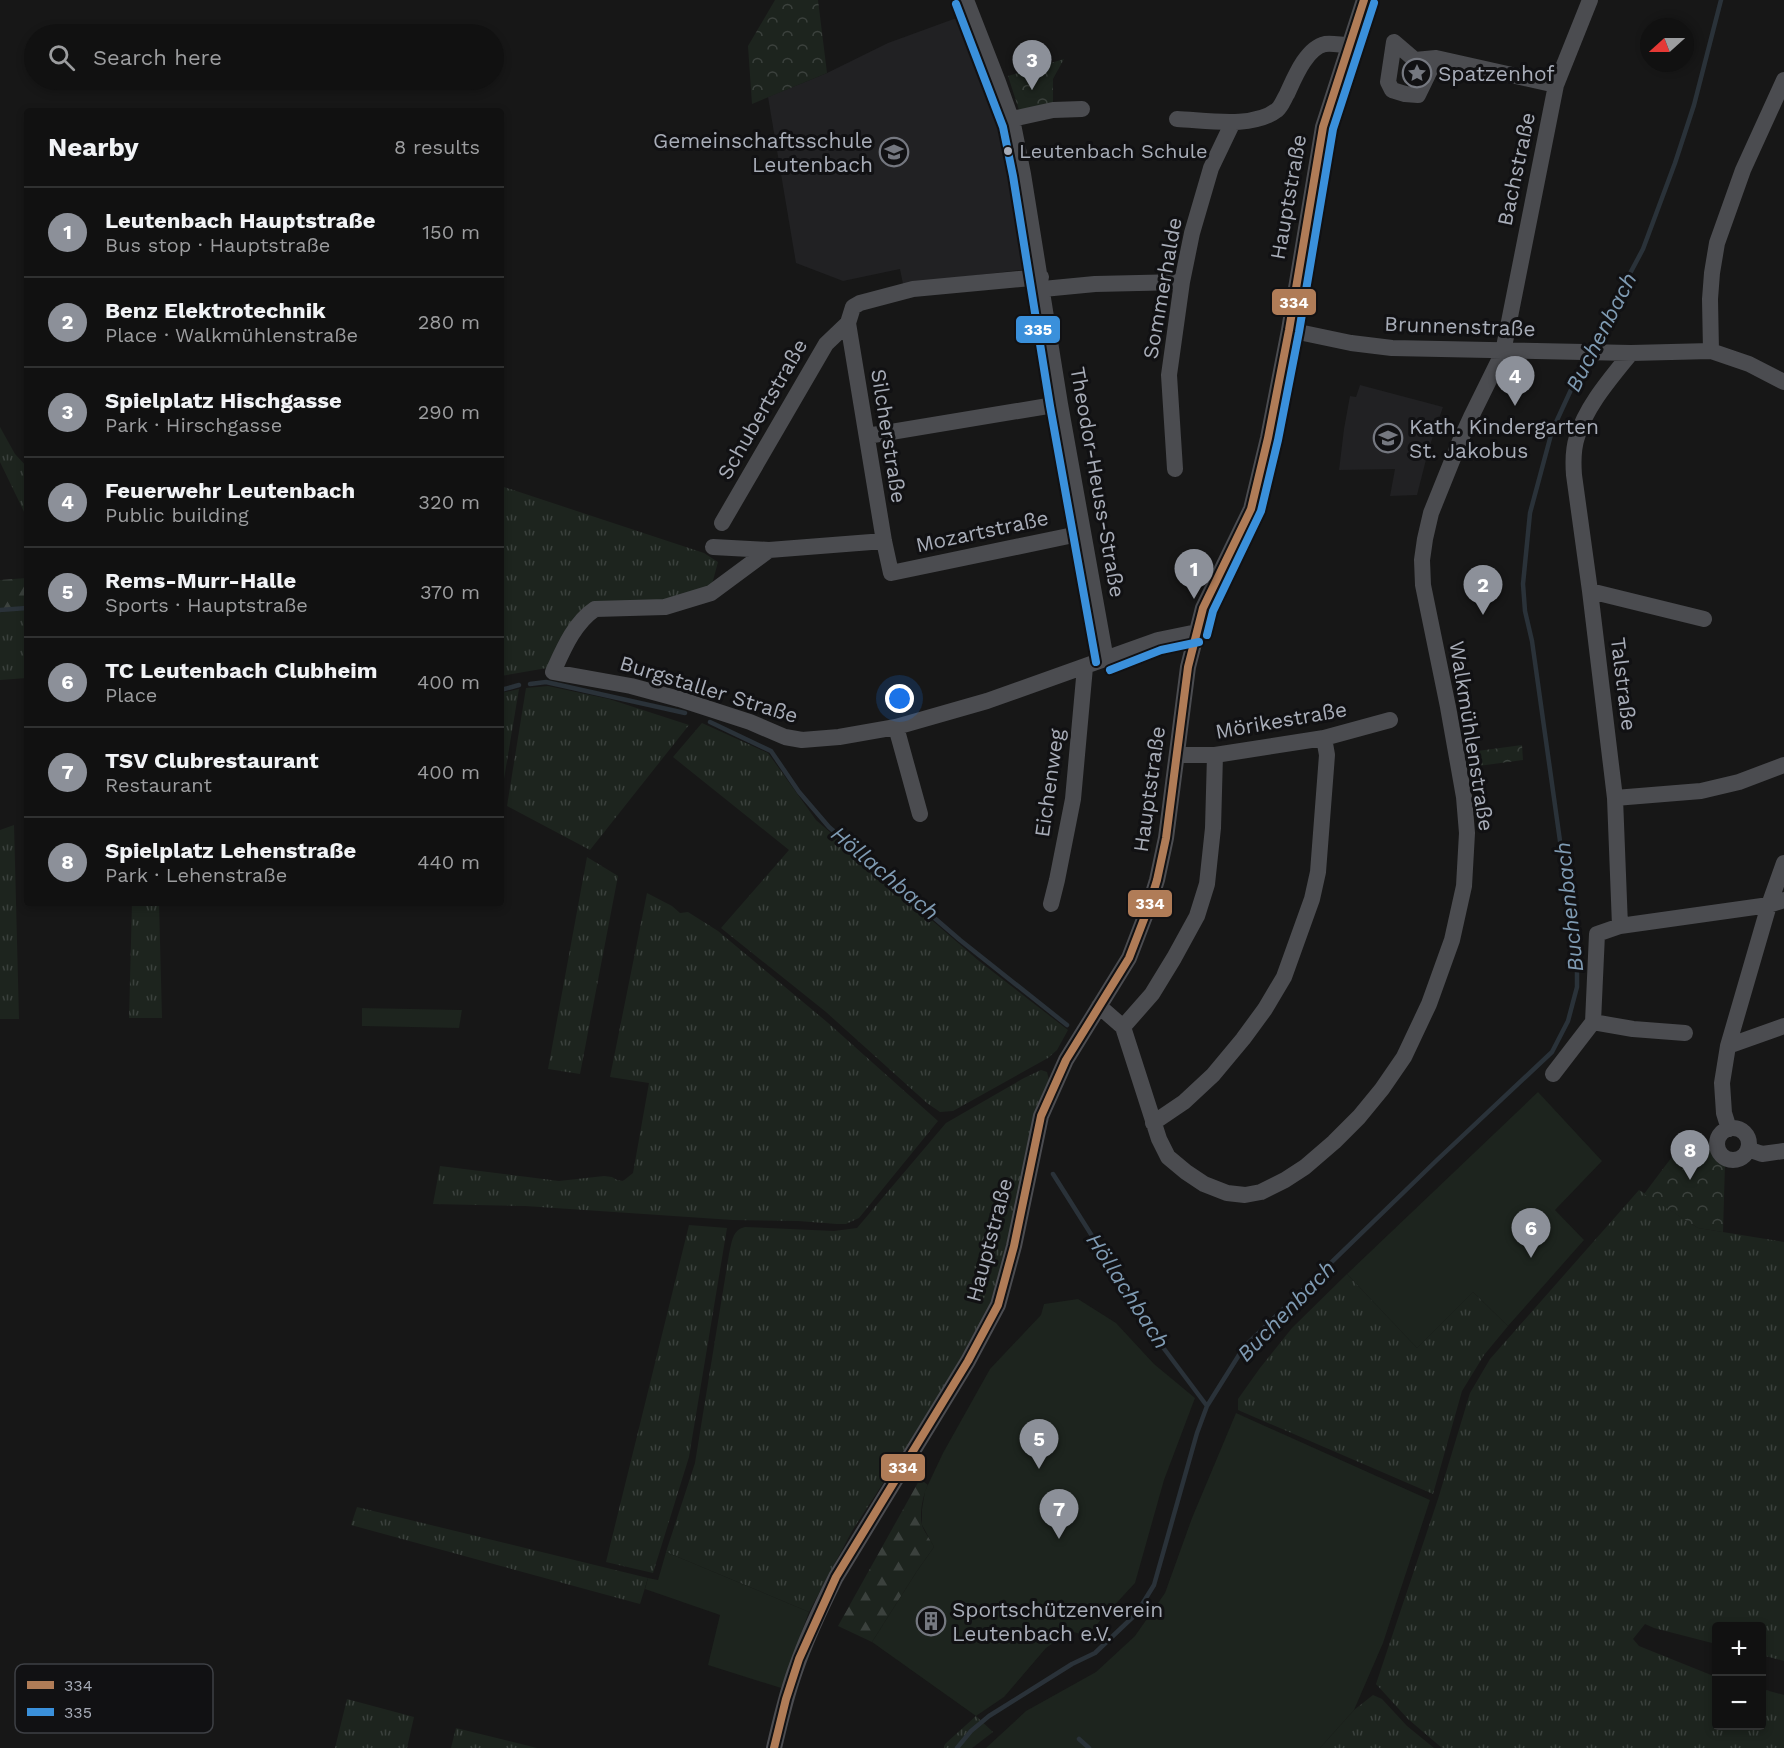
<!DOCTYPE html>
<meta charset="utf-8">
<style>
body{margin:0;font-family:"Work Sans",sans-serif;background:#1e1f1f;color:#f1f3f6}
.controls{position:absolute;right:18px;bottom:18px;display:grid;overflow:hidden;border-radius:6px;box-shadow:0 3px 9px #0003}
.controls button{width:54px;height:54px;display:grid;place-items:center;padding:0;border:0;border-bottom:2px solid #303131;background:#111;color:#f1f3f6;font:30px sans-serif}
.compass{position:absolute;left:1640px;top:18px;width:54px;height:54px;border-radius:50%;background:#111;box-shadow:0 3px 9px #0003;rotate:249deg}
.you{position:absolute;left:900px;top:699px;width:21px;height:21px;margin:-15px;border:4px solid #fff;border-radius:50%;background:#1a73e8;box-shadow:0 0 0 9px #1a73e833}
.badge{display:grid;place-items:center;width:39px;height:39px;border-radius:50%;background:#8c9099;color:#fff;font-size:20px;font-weight:700}
.pin{position:absolute;translate:-50% -50px;filter:drop-shadow(0 2px 3px #0008)}
.pin::after{content:'';position:absolute;top:32px;width:21px;height:18px;background:inherit;clip-path:polygon(0 0,100% 0,50% 100%)}
.list{margin:0;padding:0;list-style:none}
h2{display:flex;justify-content:space-between;align-items:center;height:78px;margin:0;padding:0 24px;font-size:26px}
h2 small{font-size:20px;font-weight:400;color:#9c9d9f}
.list li{display:grid;grid-template-columns:39px 1fr auto;gap:18px;align-items:center;box-sizing:border-box;height:90px;padding:0 24px;border-top:2px solid #303131}
.list b{display:block;font-size:22px;white-space:nowrap}
.list p{margin:0;font-size:20px;white-space:nowrap;color:#9c9d9f}
.list em{font-size:20px;font-style:normal;color:#9c9d9f}
.icon{flex:none;width:33px;height:33px;fill:none;stroke:currentColor;stroke-width:2;stroke-linecap:round;stroke-linejoin:round}
.map{position:relative;flex:none;width:1784px;height:1748px;overflow:hidden}
.search{position:absolute;background:#111;box-shadow:0 3px 9px #0003;left:24px;top:24px;width:480px;height:66px;display:flex;align-items:center;gap:15px;box-sizing:border-box;padding:0 21px;border-radius:33px;color:#9c9d9f;font-size:22px}
.panel{position:absolute;background:#111;box-shadow:0 3px 9px #0003;left:24px;top:108px;width:480px;height:798px;border-radius:6px}
.map>svg:first-child{display:block}
</style>
<div class="map">
<svg width="1784" height="1748" viewBox="0 0 1784 1748">
<defs>
<pattern id="grass-tufts" width="24" height="20" patternUnits="userSpaceOnUse" patternTransform="scale(1.5)"><rect width="24" height="20" fill="#1d241e"/><path d="M3 7l-1-3M5 7V3M7 7l1-3M15 17l-1-3M17 17v-4M19 17l1-3" fill="none" stroke="#3b413d"/></pattern>
<pattern id="forest-firs" width="22" height="20" patternUnits="userSpaceOnUse" patternTransform="scale(1.5)"><rect width="22" height="20" fill="#1d241e"/><path d="M5 1l3.5 6h-7zM16 11l3.5 6h-7z" fill="#3b413d"/></pattern>
<pattern id="park-crowns" width="20" height="18" patternUnits="userSpaceOnUse" patternTransform="scale(1.5)"><rect width="20" height="18" fill="#1d241e"/><path d="M2 6a3 3 0 1 1 6 0M12 15a3 3 0 1 1 6 0" fill="none" stroke="#3b413d"/></pattern>
</defs>
<rect width="100%" height="100%" fill="#171717"/>
<path fill="#212123" d="M 962,16 L 1004,122 L 1029,269 L 903,284 L 900,269 L 843,281 L 796,263 L 768,97 L 827,73 L 888,43 Z
M 1360,385 L 1443,407 L 1429,448 L 1417,495 L 1390,496 L 1395,469 L 1339,470 L 1344,429 L 1350,396 L 1356,397 Z"/>
<path fill="url(#grass-tufts)" d="M 0,427 L 15,454 L 27,467 L 27,518 L 0,462 Z
M 501,486 L 704,553 L 718,562 L 711,588 L 665,603 L 593,604 L 547,668 L 501,676 Z
M 27,606 L 27,678 L 0,680 L 0,613 Z
M 548,686 L 609,699 L 689,725 L 590,850 L 507,806 L 526,688 Z
M 519,689 L 501,797 L 501,693 Z
M 702,723 L 768,753 L 816,820 L 979,961 L 1068,1030 L 1057,1050 L 1048,1058 L 953,1111 L 940,1112 L 927,1103 L 826,1012 L 721,928 L 789,850 L 673,757 Z
M 14,825 L 19,1019 L 0,1019 L 0,830 Z
M 587,857 L 618,876 L 580,1074 L 548,1069 Z
M 647,893 L 672,906 L 680,913 L 688,912 L 718,931 L 827,1022 L 938,1121 L 859,1218 L 846,1224 L 837,1224 L 798,1221 L 733,1220 L 525,1206 L 433,1204 L 440,1166 L 559,1181 L 604,1176 L 612,1177 L 617,1180 L 623,1181 L 633,1173 L 649,1083 L 610,1077 Z
M 132,903 L 159,903 L 162,1018 L 129,1018 Z
M 1041,1070 L 1047,1072 L 1049,1080 L 1011,1231 L 990,1304 L 977,1331 L 924,1420 L 852,1531 L 809,1612 L 666,1552 L 695,1463 L 729,1254 C 732,1242 732,1230 745,1227 L 834,1231 L 857,1228 L 946,1123 L 1024,1078 Z
M 1639,1190 L 1698,1228 L 1784,1242 L 1784,1661 L 1762,1655 L 1762,1626 L 1716,1626 L 1716,1644 L 1654,1628 L 1645,1624 L 1633,1639 L 1639,1646 L 1716,1677 L 1716,1726 L 1762,1726 L 1762,1689 L 1784,1695 L 1784,1748 L 1442,1748 L 1408,1719 L 1376,1684 L 1438,1499 L 1470,1393 L 1490,1359 Z
M 689,1225 L 727,1228 L 689,1457 L 653,1573 L 606,1562 Z
M 1347,1274 L 1417,1348 L 1473,1292 L 1508,1326 L 1484,1355 L 1462,1391 L 1433,1494 L 1238,1410 L 1238,1399 L 1260,1368 L 1292,1328 Z
M 357,1507 L 648,1578 L 640,1604 L 351,1525 Z
M 1373,1695 L 1382,1699 L 1407,1726 L 1434,1748 L 1320,1748 L 1354,1710 Z
M 347,1699 L 414,1717 L 407,1748 L 335,1748 Z
M 976,1716 L 993,1732 L 972,1748 L 944,1748 L 945,1744 Z
M 456,1728 L 537,1748 L 451,1748 Z"/>
<path fill="url(#forest-firs)" d="M 27,578 L 27,606 L 0,613 L 0,580 Z
M 920,1479 L 928,1485 C 923,1495 919,1513 922,1525 C 924,1532 931,1540 934,1547 L 917,1571 L 872,1642 L 838,1626 Z"/>
<path fill="url(#park-crowns)" d="M 775,0 L 818,0 L 827,73 L 752,104 L 748,46 Z
M 1064,59 L 1053,79 L 1053,103 L 1019,110 L 1008,76 Z
M 1522,745 L 1523,760 L 1471,767 L 1470,752 Z
M 1690,1133 L 1725,1164 L 1723,1232 L 1698,1228 L 1644,1194 Z"/>
<path fill="#1d241e" d="M 362,1008 L 462,1010 L 459,1028 L 362,1026 Z
M 1538,1092 L 1602,1161 L 1555,1210 L 1584,1240 L 1508,1326 L 1473,1292 L 1417,1348 L 1347,1274 Z
M 1078,1299 L 1116,1323 L 1154,1364 L 1195,1398 L 1164,1480 L 1135,1583 L 1086,1636 L 1071,1631 L 1046,1648 L 1004,1697 L 976,1716 L 872,1642 L 917,1571 L 934,1547 L 922,1525 L 922,1509 L 925,1491 L 943,1453 L 990,1369 L 1041,1315 L 1044,1304 Z
M 1236,1413 L 1430,1500 L 1383,1643 L 1354,1710 L 1320,1748 L 986,1748 L 1026,1711 L 1096,1672 L 1135,1636 L 1165,1593 L 1192,1518 Z
M 666,1552 L 809,1612 L 781,1688 L 708,1665 L 720,1615 L 645,1589 L 648,1578 L 658,1580 Z"/>
<g fill="none" stroke-linecap="round" stroke-linejoin="round">
<path stroke="#2a3239" stroke-width="4.5" d="M 1591,347 L 1643,249 L 1675,163 L 1694,105 L 1721,0
M 0,610 L 27,608
M 530,684 L 546,682 L 685,713
M 501,690 L 519,685
M 710,722 L 771,751 L 799,792 L 829,827 L 960,940 L 1067,1025
M 1053,1174 L 1159,1342 L 1207,1406
M 1079,1739 L 1089,1748
M 957,1748 L 971,1731 L 989,1716 L 1072,1664 L 1095,1653 L 1136,1614 L 1154,1585 L 1197,1433 L 1207,1406 L 1244,1347 L 1437,1160 L 1552,1052 L 1568,1021 L 1577,987 L 1577,946 L 1567,891 L 1532,641 L 1525,611 L 1523,584 L 1530,513 L 1552,431 L 1587,355"/>
<path stroke="#4b4c50" stroke-width="16" d="M 966,0 L 998,82 L 1013,124 L 1023,174 L 1060,404 L 1106,660
M 1436,58 L 1418,95 L 1405,94 L 1392,90 L 1388,82 L 1394,42 L 1415,60 L 1436,58 L 1556,85
M 1012,119 L 1053,110 L 1082,109
M 1177,119 C 1205,120 1253,129 1277,110 C 1281,107 1284,99 1287,94 C 1294,79 1306,48 1325,44 C 1332,43 1342,45 1348,45
M 1041,277 L 913,289 L 860,303 L 853,307 L 848,323 L 884,541 L 891,573 L 1083,533
M 1043,289 L 1095,284 L 1182,282
M 1289,330 L 1351,343 L 1392,348 L 1631,353 L 1711,351 L 1749,364 L 1784,382
M 1711,351 L 1710,299 L 1712,273 L 1717,243 L 1743,170 L 1784,80
M 867,436 L 1060,404
M 1175,469 L 1169,375 L 1182,282 L 1192,233 L 1211,168 L 1233,122
M 722,523 L 826,344 L 848,323
M 713,547 L 769,550 L 884,541
M 769,550 L 711,593 L 665,607 L 595,609 C 574,623 563,650 553,672 L 631,686 L 679,699 L 750,722 L 785,737 L 802,740 L 839,737 L 896,727 L 987,701 L 1158,640 L 1197,632
M 1590,591 L 1704,619
M 896,727 L 920,814
M 1178,755 L 1215,755 L 1324,738 L 1390,720
M 1615,798 L 1701,791 L 1739,782 L 1784,765
M 1051,904 L 1057,880 L 1073,799 L 1085,667
M 1620,926 L 1769,905 L 1784,900
M 1099,1006 L 1123,1027 L 1159,1139 L 1168,1157 L 1186,1172 L 1204,1184 L 1227,1193 L 1245,1195 L 1261,1192 L 1285,1180 L 1305,1167 L 1334,1142 L 1359,1117 L 1382,1089 L 1404,1057 L 1429,1004 L 1452,940 L 1464,886 L 1467,833 L 1464,797 L 1448,707 L 1423,585 L 1422,560 L 1425,539 L 1431,513 L 1460,441 L 1471,417 L 1503,352 L 1556,85 L 1590,0
M 1593,1022 L 1633,1029 L 1685,1033
M 1123,1027 L 1152,994 L 1174,958 L 1197,916 L 1207,884 L 1213,828 L 1215,755
M 1728,1046 L 1784,1026
M 1553,1074 L 1593,1022 L 1597,934 L 1620,926 L 1615,798 L 1590,591 L 1574,475 C 1573,462 1573,449 1577,437 C 1586,406 1611,378 1631,353
M 1153,1123 L 1184,1102 L 1213,1075 L 1243,1039 L 1265,1009 L 1284,977 L 1312,899 L 1318,872 L 1327,755 L 1324,738
M1717 1144a16 16 0 1 1 32 0a16 16 0 1 1-32 0Z
M 1729,1129 L 1724,1113 L 1722,1083 L 1728,1046 L 1769,905 L 1784,863
M 1748,1149 L 1762,1154 L 1784,1151
M 774,1748 C 780,1722 786,1696 795,1671 C 806,1639 821,1607 836,1577 L 968,1361 L 998,1305 L 1014,1246 L 1041,1116 L 1066,1060 L 1129,958 L 1149,906 L 1157,880 L 1166,838 L 1188,667 L 1203,608 L 1251,509 L 1268,438 L 1289,330 L 1323,127 L 1364,0"/>
<g stroke="#111113" stroke-width="12">
<path id="bus-1" d="M 774,1748 L 786,1699 L 799,1659 L 836,1577 L 968,1361 L 998,1305 L 1014,1246 L 1041,1116 L 1066,1060 L 1129,958 L 1149,906 L 1157,880 L 1166,838 L 1188,667 L 1203,608 L 1251,509 L 1268,438 L 1289,330 L 1323,127 L 1364,0"/>
</g>
<g stroke="#111113" stroke-width="12">
<path id="bus-2" d="M 956,4 L 1003,127 L 1013,176 L 1050,406 L 1096,662
M 1207,635 L 1213,611 L 1261,511 L 1278,440 L 1299,332 L 1333,129 L 1374,3
M 1110,670 L 1161,650 L 1199,642"/>
</g>
<use href="#bus-1" stroke="#b07c57" stroke-width="8"/>
<use href="#bus-2" stroke="#3a90db" stroke-width="8"/>
</g>
<defs>
<g id="sight-ring" transform="scale(1.5)"><circle r="9.5" fill="#111113" stroke="#757880" stroke-width="1.5"/><path d="M0-6L1.8-2.2L6-1.7L2.9 1.2L3.7 5.4L0 3.3L-3.7 5.4L-2.9 1.2L-6-1.7L-1.8-2.2Z" fill="#757880"/></g>
<g id="school-ring" transform="scale(1.5)"><circle r="9.5" fill="#111113" stroke="#757880" stroke-width="1.5"/><path d="M0-5L7-2L0 1L-7-2ZM-4 1L0 2.5L4 1V4Q0 6-4 4Z" fill="#757880"/></g>
<g id="building-ring" transform="scale(1.5)"><circle r="9.5" fill="#111113" stroke="#757880" stroke-width="1.5"/><path d="M-4-6H4V6H1V3H-1V6H-4ZM-2.5-4.3h1.7v1.8h-1.7ZM.8-4.3h1.7v1.8H.8ZM-2.5-1h1.7V.8h-1.7ZM.8-1h1.7V.8H.8Z" fill="#757880"/></g>
</defs>
<g fill-rule="evenodd">
<use href="#sight-ring" x="1417" y="73"/>
<use href="#school-ring" x="894" y="152"/>
<use href="#school-ring" x="1388" y="438"/>
<use href="#building-ring" x="931" y="1621"/>
</g>
<circle fill="#a8adb8" stroke="#111113" stroke-width="2" cx="1008" cy="151" r="5"/>
<g text-anchor="middle" dominant-baseline="central" stroke-width="6" stroke-linejoin="round" paint-order="stroke">
<g font-size="20" fill="#a8adb8" stroke="#111113" text-anchor="start">
<text x="1019" y="151">Leutenbach Schule</text>
</g>
<g font-size="21" fill="#a8adb8" stroke="#111113" text-anchor="start">
<text x="1438" y="73">Spatzenhof</text>
<text x="873" y="140" text-anchor="end">Gemeinschaftsschule<tspan x="873" dy="24">Leutenbach</tspan></text>
<text x="1409" y="426">Kath. Kindergarten<tspan x="1409" dy="24">St. Jakobus</tspan></text>
<text x="952" y="1609">Sportschützenverein<tspan x="952" dy="24">Leutenbach e.V.</tspan></text>
</g>
<g font-size="21" fill="#a8adb8" stroke="#111113">
<text transform="translate(1516 169) rotate(-78)">Bachstraße</text>
<text transform="translate(1288 197) rotate(-80)">Hauptstraße</text>
<text transform="translate(1162 288) rotate(-80)">Sommerhalde</text>
<text transform="translate(1460 326) rotate(2)">Brunnenstraße</text>
<text transform="translate(762 409) rotate(-60)">Schubertstraße</text>
<text transform="translate(889 436) rotate(81)">Silcherstraße</text>
<text transform="translate(1098 482) rotate(80)">Theodor-Heuss-Straße</text>
<text transform="translate(982 531) rotate(-12)">Mozartstraße</text>
<text transform="translate(1624 684) rotate(83)">Talstraße</text>
<text transform="translate(709 689) rotate(17)">Burgstaller Straße</text>
<text transform="translate(1281 720) rotate(-10)">Mörikestraße</text>
<text transform="translate(1472 736) rotate(81)">Walkmühlenstraße</text>
<text transform="translate(1049 783) rotate(-82)">Eichenweg</text>
<text transform="translate(1149 789) rotate(-82)">Hauptstraße</text>
<text transform="translate(989 1240) rotate(-75)">Hauptstraße</text>
</g>
<g font-size="22" font-style="italic" fill="#7f9bb3" stroke="#111113">
<text transform="translate(1601 332) rotate(-63)">Buchenbach</text>
<text transform="translate(885 873) rotate(40)">Höllachbach</text>
<text transform="translate(1569 907) rotate(-96)">Buchenbach</text>
<text transform="translate(1128 1291) rotate(57)">Höllachbach</text>
<text transform="translate(1286 1311) rotate(-46)">Buchenbach</text>
</g>
</g>
<rect x="15" y="1664" width="198" height="69" rx="9" fill="#111113" stroke="#3e4045" stroke-width="1.5"/>
<rect x="27" y="1681" width="27" height="8" fill="#b07c57"/>
<rect x="27" y="1708" width="27" height="8" fill="#3a90db"/>
<g font-size="16" fill="#a8adb8">
<text x="64" y="1691">334</text>
<text x="64" y="1718">335</text>
</g>
<g stroke="#111113" stroke-width="2">
<rect x="1271" y="288" width="46" height="28" rx="6" fill="#b07c57"/>
<rect x="1015" y="315" width="46" height="29" rx="6" fill="#3a90db"/>
<rect x="1127" y="889" width="46" height="29" rx="6" fill="#b07c57"/>
<rect x="880" y="1453" width="46" height="29" rx="6" fill="#b07c57"/>
</g>
<g font-size="16" text-anchor="middle" font-weight="bold" fill="#fff">
<text x="1294" y="308">334</text>
<text x="1038" y="335">335</text>
<text x="1150" y="909">334</text>
<text x="903" y="1473">334</text>
</g>
</svg>
<div class="controls">
<button>+</button>
<button>−</button>
</div>
<svg class="compass" viewBox="-18 -18 36 36"><path d="M0-13l5 13h-10z" fill="#e53935"/><path d="M0 13l5-13h-10z" fill="#9c9d9f"/></svg>
<div class="you"></div>
<div class="pin badge" style="left:1194px;top:599px">1</div>
<div class="pin badge" style="left:1483px;top:615px">2</div>
<div class="pin badge" style="left:1032px;top:90px">3</div>
<div class="pin badge" style="left:1515px;top:406px">4</div>
<div class="pin badge" style="left:1039px;top:1469px">5</div>
<div class="pin badge" style="left:1531px;top:1258px">6</div>
<div class="pin badge" style="left:1059px;top:1539px">7</div>
<div class="pin badge" style="left:1690px;top:1180px">8</div>
<div class="search"><svg class="icon" aria-label="search" viewBox="0 0 24 24"><circle cx="10" cy="10" r="6"/><path d="M15 15l6 6"/></svg>Search here</div>
<section class="panel">
<h2>Nearby<small>8 results</small></h2>
<ul class="list">
<li><span class="badge">1</span><div><b>Leutenbach Hauptstraße</b><p>Bus stop · Hauptstraße</p></div><em>150 m</em></li>
<li><span class="badge">2</span><div><b>Benz Elektrotechnik</b><p>Place · Walkmühlenstraße</p></div><em>280 m</em></li>
<li><span class="badge">3</span><div><b>Spielplatz Hischgasse</b><p>Park · Hirschgasse</p></div><em>290 m</em></li>
<li><span class="badge">4</span><div><b>Feuerwehr Leutenbach</b><p>Public building</p></div><em>320 m</em></li>
<li><span class="badge">5</span><div><b>Rems-Murr-Halle</b><p>Sports · Hauptstraße</p></div><em>370 m</em></li>
<li><span class="badge">6</span><div><b>TC Leutenbach Clubheim</b><p>Place</p></div><em>400 m</em></li>
<li><span class="badge">7</span><div><b>TSV Clubrestaurant</b><p>Restaurant</p></div><em>400 m</em></li>
<li><span class="badge">8</span><div><b>Spielplatz Lehenstraße</b><p>Park · Lehenstraße</p></div><em>440 m</em></li>
</ul>
</section>
</div>
